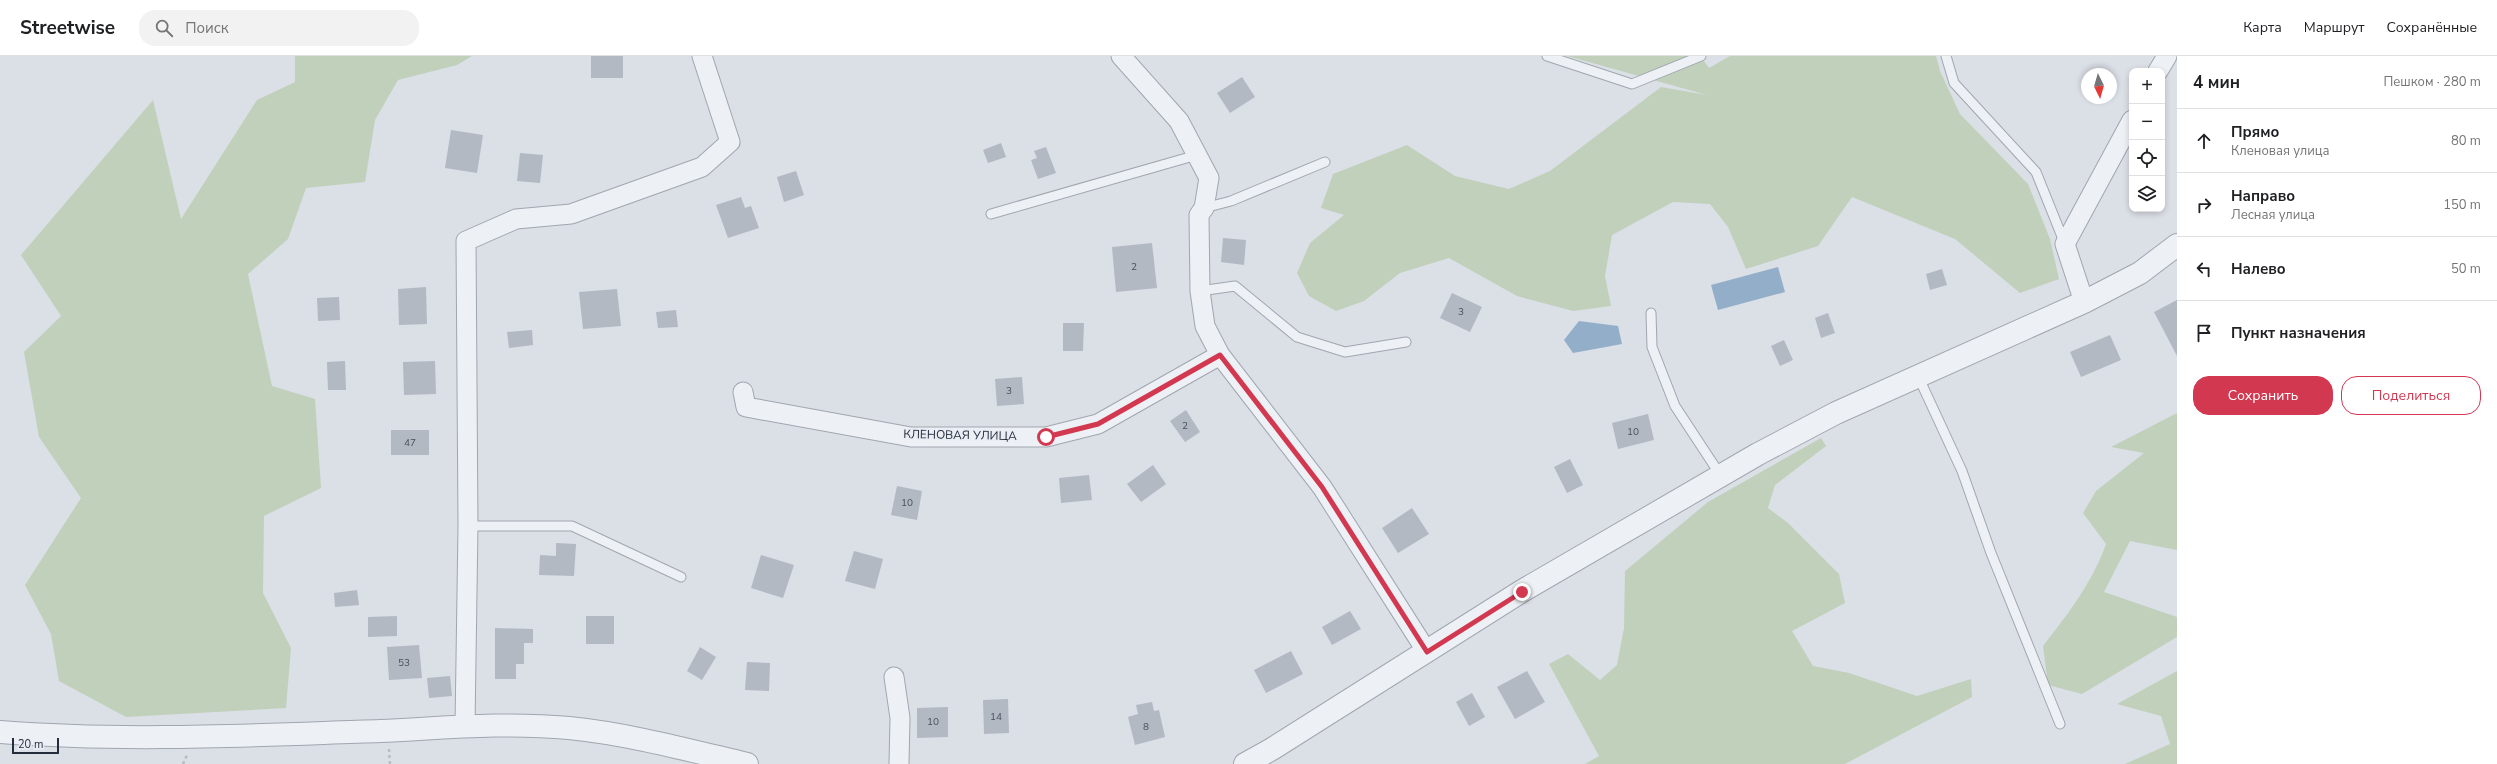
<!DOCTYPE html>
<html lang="ru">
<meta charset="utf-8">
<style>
body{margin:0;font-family:"Nunito Sans",sans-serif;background:#f2f2f2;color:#202124}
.controls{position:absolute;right:12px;top:12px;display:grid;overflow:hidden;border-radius:8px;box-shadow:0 2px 6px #0003}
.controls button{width:36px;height:36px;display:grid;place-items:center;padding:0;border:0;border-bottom:1px solid #e0e0e0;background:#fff;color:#202124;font:20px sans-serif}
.compass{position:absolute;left:2081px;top:12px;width:36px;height:36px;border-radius:50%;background:#fff;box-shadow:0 2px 6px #0003;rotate:175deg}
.scale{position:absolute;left:12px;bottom:10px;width:47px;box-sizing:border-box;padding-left:4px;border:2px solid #242d3c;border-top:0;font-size:11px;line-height:14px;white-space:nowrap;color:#242d3c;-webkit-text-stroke:3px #eaeef4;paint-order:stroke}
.stop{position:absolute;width:12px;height:12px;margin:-9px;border:3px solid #d33851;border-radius:50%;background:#fff}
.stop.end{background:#d33851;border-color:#fff;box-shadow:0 1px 4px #0008}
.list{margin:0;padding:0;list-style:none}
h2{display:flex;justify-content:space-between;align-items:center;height:52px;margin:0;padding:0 16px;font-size:17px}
h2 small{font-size:13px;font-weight:400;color:#757577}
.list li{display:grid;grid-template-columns:26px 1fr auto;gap:12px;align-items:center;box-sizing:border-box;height:64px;padding:0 16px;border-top:1px solid #e0e0e0}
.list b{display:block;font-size:15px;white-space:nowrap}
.list p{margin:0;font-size:13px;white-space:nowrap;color:#757577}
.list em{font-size:13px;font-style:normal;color:#757577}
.actions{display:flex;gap:8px;padding:12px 16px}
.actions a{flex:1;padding:9px 0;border:1px solid #d33851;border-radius:16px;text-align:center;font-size:14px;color:#d33851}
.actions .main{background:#d33851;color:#fff}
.icon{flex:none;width:22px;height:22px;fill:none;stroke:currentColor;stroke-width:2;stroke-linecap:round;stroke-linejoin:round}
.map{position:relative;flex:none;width:2177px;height:708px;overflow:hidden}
header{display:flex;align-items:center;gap:24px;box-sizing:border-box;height:56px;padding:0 20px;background:#fff;border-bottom:1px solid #e0e0e0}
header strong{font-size:19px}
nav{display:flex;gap:22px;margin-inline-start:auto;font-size:14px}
.search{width:280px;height:36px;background:#f2f2f2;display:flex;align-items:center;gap:10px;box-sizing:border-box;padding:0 14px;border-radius:16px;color:#757577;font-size:15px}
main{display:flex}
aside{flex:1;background:#fff}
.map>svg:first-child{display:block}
</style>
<header>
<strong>Streetwise</strong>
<div class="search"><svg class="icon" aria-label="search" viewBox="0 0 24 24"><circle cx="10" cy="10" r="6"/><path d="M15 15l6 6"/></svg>Поиск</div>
<nav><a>Карта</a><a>Маршрут</a><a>Сохранённые</a></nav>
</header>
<main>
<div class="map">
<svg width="2177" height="708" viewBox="0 0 2177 708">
<rect width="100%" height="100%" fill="#dbdfe6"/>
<path fill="#c1d0bb" d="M 295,0 L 472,0 L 457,9 L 398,24 L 375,64 L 365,126 L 306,132 L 288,183 L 248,218 L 272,330 L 315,343 L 321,432 L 264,460 L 263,537 L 291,592 L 286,652 L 126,661 L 59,625 L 51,578 L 25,529 L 81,442 L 39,381 L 24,296 L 61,260 L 21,199 L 153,44 L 181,163 L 257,44 L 295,26 Z
M 1567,0 L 1700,0 L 1709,12 L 1730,0 L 1936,0 L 1940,15 L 1960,58 L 2028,128 L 2050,183 L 2059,223 L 2020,237 L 1955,183 L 1852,141 L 1818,190 L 1746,213 L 1728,171 L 1710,148 L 1673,146 L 1612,179 L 1605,220 L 1611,250 L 1573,255 L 1517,240 L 1449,202 L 1400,217 L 1364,245 L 1336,255 L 1309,240 L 1297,217 L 1310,187 L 1344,159 L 1321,152 L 1333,118 L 1407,89 L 1455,120 L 1509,133 L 1550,115 L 1661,31 L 1707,39 Z
M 2177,357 L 2177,494 L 2130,485 L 2104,536 L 2177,561 L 2177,581 L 2082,638 L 2048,629 L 2043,590 C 2068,558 2092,527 2106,488 L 2083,457 L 2096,435 L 2144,397 L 2111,391 Z
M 1821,382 L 1826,390 L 1775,429 L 1768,452 L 1788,467 L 1839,518 L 1845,547 L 1792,575 L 1813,610 L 1849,617 L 1917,640 L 1971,623 L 1972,641 L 1845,708 L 1585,708 L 1599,700 L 1549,608 L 1568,598 L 1600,624 L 1617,609 L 1624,572 L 1625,515 L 1708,446 Z
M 2177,615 L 2177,708 L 2125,708 L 2170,688 L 2161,660 L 2117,648 Z"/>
<path fill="#93aec9" d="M 1778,211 L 1785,236 L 1718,254 L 1711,229 Z
M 1579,265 L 1618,270 L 1622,288 L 1573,297 L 1564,284 Z"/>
<path fill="#b2b9c3" d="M 591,0 L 623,0 L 623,22 L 591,22 Z
M 1242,21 L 1255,41 L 1230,57 L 1217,37 Z
M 451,74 L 483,79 L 477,117 L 445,112 Z
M 1001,87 L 1006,101 L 988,107 L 983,94 Z
M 1046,91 L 1056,117 L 1038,123 L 1031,104 L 1037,102 L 1034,95 Z
M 520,97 L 543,99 L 540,127 L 517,125 Z
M 796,115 L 804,139 L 784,146 L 777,121 Z
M 741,141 L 745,152 L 751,150 L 759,172 L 728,182 L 716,149 Z
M 1223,182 L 1246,184 L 1244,209 L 1221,206 Z
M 1152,187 L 1157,232 L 1116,236 L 1112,191 Z
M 1942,213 L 1947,229 L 1930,234 L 1926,218 Z
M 426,231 L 427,268 L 399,269 L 398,233 Z
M 617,233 L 621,270 L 583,273 L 579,236 Z
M 1452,237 L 1482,251 L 1470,276 L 1440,262 Z
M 339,241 L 340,264 L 318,265 L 317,242 Z
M 2177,244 L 2177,300 L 2154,256 Z
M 676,254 L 678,271 L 658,272 L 656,256 Z
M 1828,257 L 1835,277 L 1821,282 L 1815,262 Z
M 1063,267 L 1084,267 L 1083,295 L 1063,295 Z
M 532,274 L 533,289 L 509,292 L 507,276 Z
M 2110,279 L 2121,304 L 2081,321 L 2070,296 Z
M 1784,284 L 1793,304 L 1780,310 L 1771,290 Z
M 345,305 L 346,334 L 328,334 L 327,306 Z
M 435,305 L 436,338 L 404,339 L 403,306 Z
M 1022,321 L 1024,348 L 997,350 L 995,323 Z
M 1186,354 L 1200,376 L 1185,386 L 1170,365 Z
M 1648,358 L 1654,384 L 1618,393 L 1612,367 Z
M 391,374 L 429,374 L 429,399 L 391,399 Z
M 1570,403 L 1583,429 L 1567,437 L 1554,411 Z
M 1153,409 L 1166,428 L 1141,446 L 1127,428 Z
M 1089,419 L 1092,444 L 1061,447 L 1059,422 Z
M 897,430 L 922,435 L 917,464 L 891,459 Z
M 1412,452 L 1429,478 L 1398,497 L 1382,472 Z
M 556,487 L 576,488 L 574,520 L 539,519 L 540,499 L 556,500 Z
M 854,495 L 883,503 L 875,533 L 845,525 Z
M 761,499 L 794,509 L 783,542 L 751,532 Z
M 357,534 L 359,549 L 335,551 L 334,537 Z
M 1350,555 L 1361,573 L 1332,589 L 1322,571 Z
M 397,560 L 397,580 L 368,581 L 368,561 Z
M 586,560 L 614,560 L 614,588 L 586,588 Z
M 495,572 L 533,573 L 533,587 L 524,587 L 524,608 L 516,608 L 516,623 L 495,623 Z
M 419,589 L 422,622 L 389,624 L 387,591 Z
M 700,591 L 716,601 L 702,624 L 687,615 Z
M 1291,595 L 1303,618 L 1266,637 L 1254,614 Z
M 747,606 L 770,607 L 769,635 L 745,634 Z
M 1527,615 L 1545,646 L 1515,663 L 1497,631 Z
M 450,620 L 452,640 L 429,642 L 427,622 Z
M 1472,637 L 1485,661 L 1469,670 L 1456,646 Z
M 1008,643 L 1009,677 L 984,678 L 983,644 Z
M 1152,646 L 1154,655 L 1159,654 L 1165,681 L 1135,689 L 1128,661 L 1138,658 L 1136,649 Z
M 948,651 L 948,681 L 917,682 L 917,652 Z"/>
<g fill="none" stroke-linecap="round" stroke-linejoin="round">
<g stroke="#a0a6b0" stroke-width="11">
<path id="service" d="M 1547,0 L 1632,28 L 1701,0
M 1946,0 L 1954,27 L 2036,116 L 2065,188
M 1204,152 L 1231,145 L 1325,106
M 991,158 L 1197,99
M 1200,235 L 1235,230 L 1297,281 L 1345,296 L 1406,286
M 1651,257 L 1652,291 L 1675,350 L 1721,420
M 1918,320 L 1962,415 L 1991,497 L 2060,668
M 468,470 L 572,470 L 681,521"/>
</g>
<g stroke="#a0a6b0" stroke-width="21">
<path id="minor" d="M 1121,0 L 1179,65 L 1209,122 L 1204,152 L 1199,159 L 1200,235 L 1205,270 L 1220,299 L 1322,431 L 1427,596
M 2158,15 L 2167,0
M 2084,246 L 2065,188 L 2132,64
M 743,336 L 746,351 L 911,381 L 1046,381 L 1098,368 L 1220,299
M 894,621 L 900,662 L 899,708
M 465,670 L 468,470 L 466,185 L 516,163 L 571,158 L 702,111 L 730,86 L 702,0"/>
</g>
<g stroke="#a0a6b0" stroke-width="24">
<path id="tertiary" d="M 0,676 C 127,686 254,679 381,675 C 444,672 506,666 569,672 C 629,678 688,694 747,708
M 1245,708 L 1272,693 L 1522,535 L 1758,398 L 1836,357 L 2084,246 L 2140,217 L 2177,189"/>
</g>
<path stroke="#b9bdc4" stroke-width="2.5" stroke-dasharray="3 3" stroke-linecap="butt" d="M 389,693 L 390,708
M 183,708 L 187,699"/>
<use href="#service" stroke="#edf0f4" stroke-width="9"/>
<use href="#minor" stroke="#edf0f4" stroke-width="19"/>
<use href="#tertiary" stroke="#edf0f4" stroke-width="22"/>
</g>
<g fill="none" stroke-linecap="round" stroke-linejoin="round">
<path stroke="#d33851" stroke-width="5" d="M 1046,381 L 1098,368 L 1220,299 L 1322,431 L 1427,596 L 1522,536"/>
</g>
<g text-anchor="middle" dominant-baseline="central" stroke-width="3.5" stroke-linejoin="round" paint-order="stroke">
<g font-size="10" fill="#48505e">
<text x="1134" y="211">2</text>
<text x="1461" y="256">3</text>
<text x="1009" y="335">3</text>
<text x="1185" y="370">2</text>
<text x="1633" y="376">10</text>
<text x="410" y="387">47</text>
<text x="907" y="447">10</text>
<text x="404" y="607">53</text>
<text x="996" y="661">14</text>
<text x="933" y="666">10</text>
<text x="1146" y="671">8</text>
</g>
<g font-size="12" fill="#242d3c" stroke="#eaeef4">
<text transform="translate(960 379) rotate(1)">КЛЕНОВАЯ УЛИЦА</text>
</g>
</g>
</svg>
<div class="controls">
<button>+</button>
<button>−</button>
<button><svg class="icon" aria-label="locate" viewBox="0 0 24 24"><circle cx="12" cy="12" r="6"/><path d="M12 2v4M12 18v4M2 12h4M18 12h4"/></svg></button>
<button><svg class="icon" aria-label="layers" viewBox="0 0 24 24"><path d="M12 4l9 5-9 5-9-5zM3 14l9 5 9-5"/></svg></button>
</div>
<svg class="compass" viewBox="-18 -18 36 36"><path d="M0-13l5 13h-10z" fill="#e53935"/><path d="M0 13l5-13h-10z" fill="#757577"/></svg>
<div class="scale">20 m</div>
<div class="stop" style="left:1046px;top:381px"></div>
<div class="stop end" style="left:1522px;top:536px"></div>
</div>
<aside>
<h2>4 мин<small>Пешком · 280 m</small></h2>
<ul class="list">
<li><svg class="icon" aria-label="ahead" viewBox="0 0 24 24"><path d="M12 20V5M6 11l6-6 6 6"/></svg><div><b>Прямо</b><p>Кленовая улица</p></div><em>80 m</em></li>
<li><svg class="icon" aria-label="right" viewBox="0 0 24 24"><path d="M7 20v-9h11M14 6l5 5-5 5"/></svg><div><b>Направо</b><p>Лесная улица</p></div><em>150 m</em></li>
<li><svg class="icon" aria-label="left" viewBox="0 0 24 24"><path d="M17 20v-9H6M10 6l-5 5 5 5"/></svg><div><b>Налево</b></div><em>50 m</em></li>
<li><svg class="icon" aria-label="arrive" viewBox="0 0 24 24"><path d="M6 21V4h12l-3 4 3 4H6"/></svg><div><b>Пункт назначения</b></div></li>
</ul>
<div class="actions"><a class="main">Сохранить</a><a>Поделиться</a></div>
</aside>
</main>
